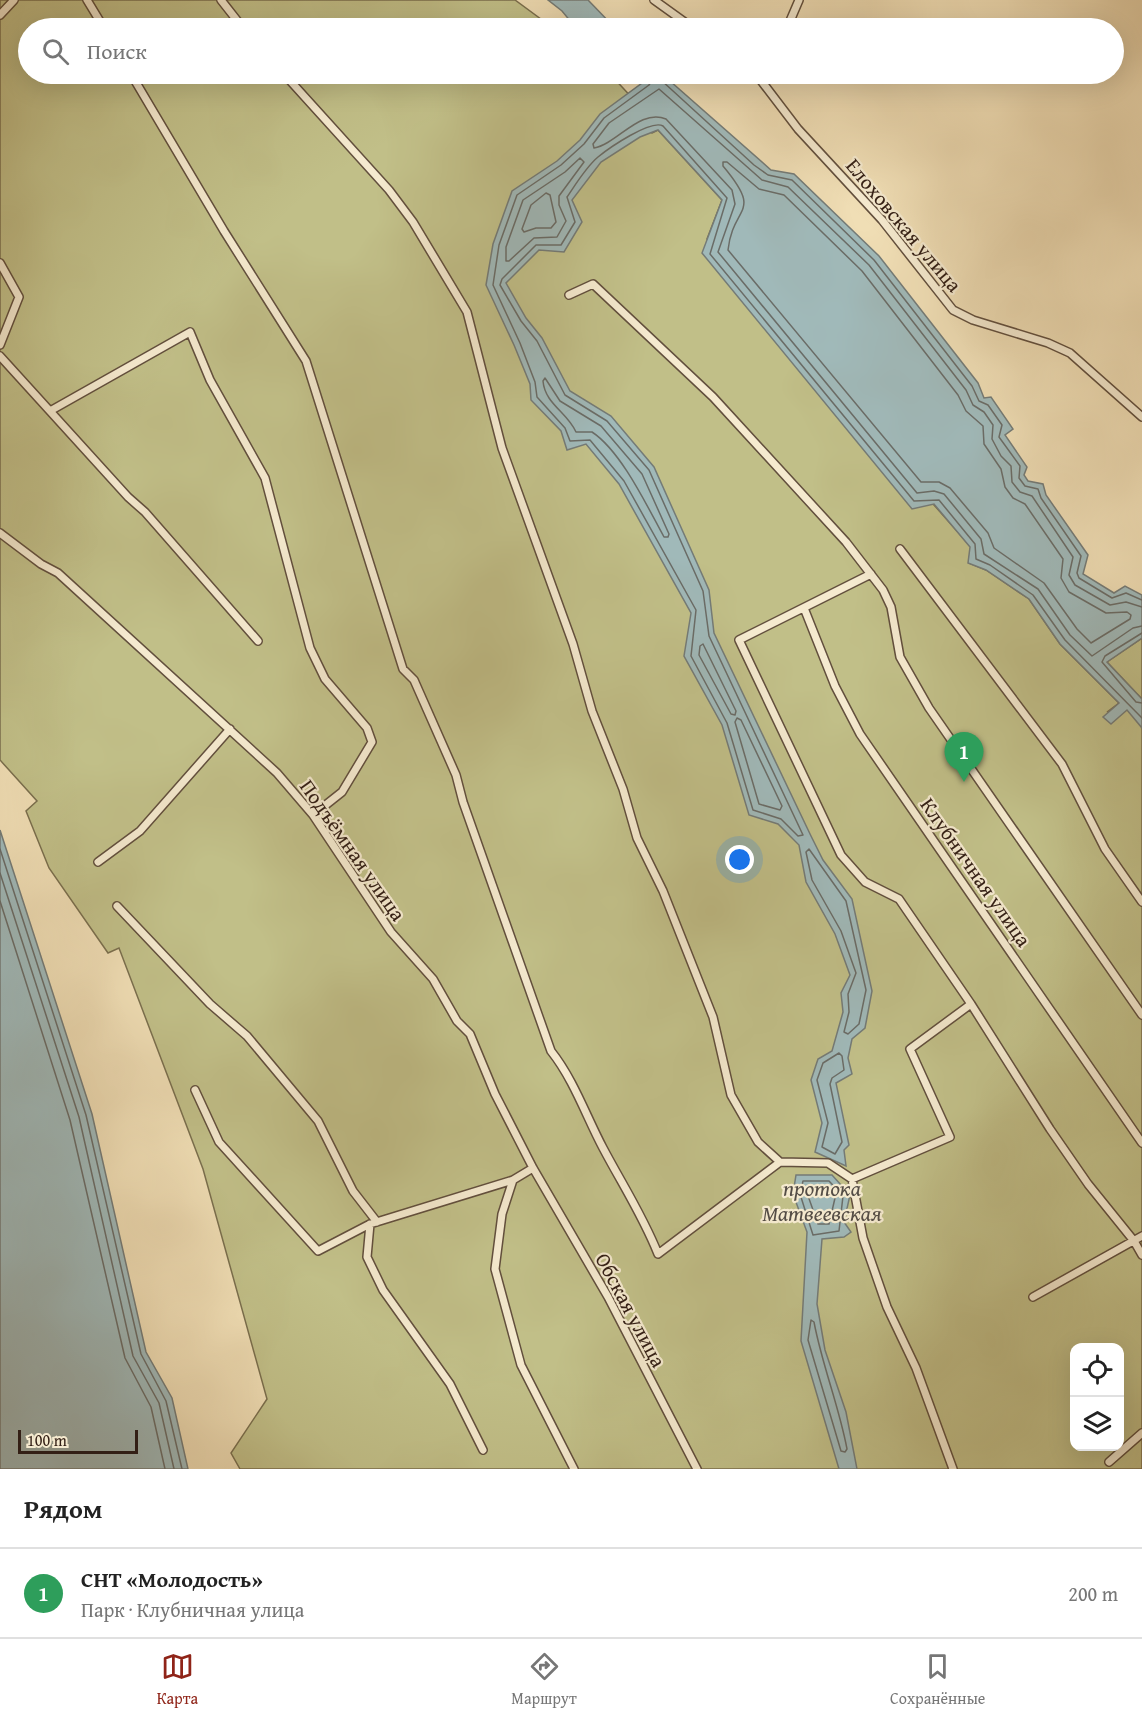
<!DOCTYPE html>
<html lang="ru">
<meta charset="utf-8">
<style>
body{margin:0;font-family:"Gentium Book Plus",serif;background:#f2f2f2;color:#222}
.controls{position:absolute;right:18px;bottom:18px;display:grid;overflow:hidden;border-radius:12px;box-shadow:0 6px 24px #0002}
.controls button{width:54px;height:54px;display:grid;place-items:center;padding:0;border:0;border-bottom:2px solid #e0e0e0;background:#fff;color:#222;font:30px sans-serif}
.scale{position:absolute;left:18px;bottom:15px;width:120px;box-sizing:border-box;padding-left:6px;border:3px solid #331f15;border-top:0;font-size:16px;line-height:21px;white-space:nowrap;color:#331f15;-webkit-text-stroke:4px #f5eacf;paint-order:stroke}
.you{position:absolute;left:740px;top:860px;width:21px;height:21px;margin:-15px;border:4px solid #fff;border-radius:50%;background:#1a73e8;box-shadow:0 0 0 9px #1a73e833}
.badge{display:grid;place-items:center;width:39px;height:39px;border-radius:50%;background:#8f2418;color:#fff;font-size:20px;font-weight:700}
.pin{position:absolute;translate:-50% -50px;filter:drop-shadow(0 2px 3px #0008)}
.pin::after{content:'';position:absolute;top:32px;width:21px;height:18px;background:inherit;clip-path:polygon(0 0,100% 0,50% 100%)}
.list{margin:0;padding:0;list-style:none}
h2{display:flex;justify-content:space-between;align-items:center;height:78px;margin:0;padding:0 24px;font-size:26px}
h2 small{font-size:20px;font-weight:400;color:#767676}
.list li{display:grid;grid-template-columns:39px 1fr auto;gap:18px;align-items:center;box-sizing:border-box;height:90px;padding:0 24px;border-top:2px solid #e0e0e0}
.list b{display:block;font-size:22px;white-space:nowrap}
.list p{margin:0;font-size:20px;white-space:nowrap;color:#767676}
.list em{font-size:20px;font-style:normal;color:#767676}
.icon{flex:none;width:33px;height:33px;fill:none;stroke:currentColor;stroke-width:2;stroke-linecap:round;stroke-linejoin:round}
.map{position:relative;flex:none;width:1142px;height:1469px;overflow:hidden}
.search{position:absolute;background:#fff;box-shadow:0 6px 24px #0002;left:18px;right:18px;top:18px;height:66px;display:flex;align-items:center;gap:15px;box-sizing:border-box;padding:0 21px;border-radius:33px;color:#767676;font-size:22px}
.sheet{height:168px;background:#fff}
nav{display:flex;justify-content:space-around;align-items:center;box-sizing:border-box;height:84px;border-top:2px solid #e0e0e0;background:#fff;font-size:16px;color:#767676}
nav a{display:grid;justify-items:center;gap:3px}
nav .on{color:#8f2418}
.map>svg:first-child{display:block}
</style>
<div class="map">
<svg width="1142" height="1469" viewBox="0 0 1142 1469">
<rect width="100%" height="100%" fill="#f0deb5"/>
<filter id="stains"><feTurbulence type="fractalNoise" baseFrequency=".00333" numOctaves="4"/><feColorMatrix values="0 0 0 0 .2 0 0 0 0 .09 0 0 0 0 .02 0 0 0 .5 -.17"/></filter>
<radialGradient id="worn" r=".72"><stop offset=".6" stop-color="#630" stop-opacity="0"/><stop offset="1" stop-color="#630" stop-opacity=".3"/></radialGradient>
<path fill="#c1bf88" stroke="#7a6f4e" stroke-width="1.5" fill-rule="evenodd" d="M 0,0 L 515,0 L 553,28 L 28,28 L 28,74 L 610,74 L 635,101 L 652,133 L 658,130 L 722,200 L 707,239 L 719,261 L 971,547 L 969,563 L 986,570 L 1029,599 L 1060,644 L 1119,703 L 1107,712 L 1127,709 L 1142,721 L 1142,1469 L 240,1469 L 231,1453 L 267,1399 L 203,1169 L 119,948 L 108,953 L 49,868 L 26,811 L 37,801 L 0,760 ZM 1074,1348 L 1120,1348 L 1120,1446 L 1074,1446 Z
M 1142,638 L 1142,699 L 1107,662 Z"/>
<path fill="#a0b9b9" stroke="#747b77" stroke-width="1.5" d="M 548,0 L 588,0 L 615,28 L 576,28 L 562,11 Z
M 641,74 L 662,74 L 771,170 L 794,174 L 879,256 L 978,383 L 984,398 L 991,397 L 1013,429 L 1005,435 L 1027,467 L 1024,475 L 1028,481 L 1043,484 L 1046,495 L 1088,555 L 1083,574 L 1114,593 L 1125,586 L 1142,595 L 1142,638 L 1107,662 L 1142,699 L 1142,728 L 1127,710 L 1111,724 L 1103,717 L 1119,703 L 1060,644 L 1029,599 L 986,570 L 968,563 L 970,547 L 934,504 L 912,509 L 702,253 L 722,200 L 658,130 L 640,137 L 601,162 L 572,200 L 582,222 L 564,252 L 539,250 L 506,283 L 526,318 L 542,338 L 570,391 L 611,416 L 654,467 L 709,590 L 714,633 L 811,836 L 823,860 L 852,899 L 872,991 L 865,1028 L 852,1039 L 848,1058 L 852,1074 L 836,1083 L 849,1145 L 844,1150 L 846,1166 L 815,1152 L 822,1123 L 811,1080 L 818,1059 L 832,1051 L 843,1012 L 841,993 L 850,975 L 835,934 L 806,882 L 799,845 L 778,824 L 749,815 L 722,725 L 684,656 L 691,613 L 619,484 L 586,444 L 567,450 L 561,431 L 531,400 L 530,384 L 514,345 L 486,285 L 493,244 L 512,191 L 557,161 L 580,140 L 600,114 L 646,80 Z
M 0,830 L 92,1114 L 146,1352 L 172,1398 L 188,1469 L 0,1469 Z
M 796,1175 L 832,1175 L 850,1195 L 844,1222 L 851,1232 L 844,1237 L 822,1239 L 817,1304 L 825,1350 L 846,1412 L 857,1469 L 839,1469 L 801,1341 L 807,1232 L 793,1194 Z"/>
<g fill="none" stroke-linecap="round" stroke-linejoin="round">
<path stroke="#6a6c67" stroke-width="1.5" d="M 649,74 L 652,80 L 649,85 L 604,118 L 584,144 L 561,165 L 517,195 L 499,245 L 493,285 L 520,343 L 535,382 L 537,397 L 565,428 L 570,441 L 590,440 L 624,481 L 696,610 L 691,656 L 727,723 L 753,810 L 781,819 L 798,836 L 803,835 L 709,636 L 703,591 L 649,470 L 607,421 L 565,395 L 537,341 L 521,321 L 500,285 L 502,279 L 536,245 L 561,245 L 575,222 L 567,197 C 576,184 586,167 598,157 C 609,148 651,119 663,126 L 727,198 L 710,254 L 914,501 L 939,500 L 975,544 L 976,559 L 990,565 L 1033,595 L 1065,640 L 1142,718
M 659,74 L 661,80 L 754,165 L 768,175 L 792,180 L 874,260 L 972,386 L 979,401 L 988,405 L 1002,425 L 999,437 L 1020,466 L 1019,478 L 1025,486 L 1038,489 L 1041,498 L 1081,556 L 1077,573 L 1079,578 L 1112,598 L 1126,593 L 1142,600
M 580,158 L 584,162 L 559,196 L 559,205 L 566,221 L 557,237 L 534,238 L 509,261 L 506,261 L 506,247 L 523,200 L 565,172 Z
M 723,162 L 727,162 L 759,189 L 784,195 L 862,271 L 958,395 L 966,411 L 983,426 L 984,444 L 1001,469 L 1005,487 L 1013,498 L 1025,504 L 1063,559 L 1061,578 L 1069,592 L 1106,613 L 1127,612 L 1131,615 L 1130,619 L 1091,643 L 1077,629 L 1044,583 L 994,548 L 988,533 L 950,488 L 939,482 L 921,482 L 728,250 C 733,204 764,215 723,166 Z
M 546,193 L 550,195 L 556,222 L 551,228 L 536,228 L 524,232 L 522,229 L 531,205 Z
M 545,378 L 560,401 L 601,426 L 642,474 L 669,534 L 668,537 L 664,537 C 647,506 621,451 592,432 L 576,432 C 567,412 545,404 543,381 Z
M 1142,607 L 1126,602 L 1110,605 L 1075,585 L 1069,575 L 1073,557 L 1032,496 L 1020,492 L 1012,482 L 1011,466 L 1001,456 L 992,439 L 993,425 L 984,412 L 973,405 L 966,390 L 869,265 L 788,187 L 762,180 L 659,89 L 609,123 L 593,144 L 594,148 C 617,144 640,108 666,119 L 732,190 L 735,204 L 718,252 L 917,493 L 934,491 L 944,494 L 981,539 L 984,554 L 1038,589 L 1070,635 L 1092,656 L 1133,628 L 1142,626
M 1142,633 L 1105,656 L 1102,662 L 1136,702 L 1142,703
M 703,644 L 736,711 L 735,715 L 731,714 L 699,655 L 700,646 Z
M 737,718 L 741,720 L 782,806 L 780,810 L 759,804 L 735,722 Z
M 0,849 L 86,1115 L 141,1354 L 166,1401 L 182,1469
M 809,849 L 846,901 L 866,990 L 859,1024 L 848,1034 L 844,1032 L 849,1012 L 848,994 L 856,973 L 841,931 L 812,880 L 806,852 Z
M 0,873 L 79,1117 L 133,1356 L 159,1403 L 174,1469
M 0,901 L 70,1120 L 125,1358 L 151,1407 L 165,1469
M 839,1053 L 842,1056 L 844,1070 L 832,1078 L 830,1084 L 842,1142 L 835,1154 L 822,1147 L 828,1123 L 817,1080 L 823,1063 Z
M 803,1181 L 829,1181 L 843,1196 L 839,1231 L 813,1235 L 800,1194 Z
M 809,1189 L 826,1189 L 835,1198 L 829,1224 L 818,1224 L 807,1193 Z
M 811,1320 L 814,1322 C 822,1365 839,1406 847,1449 L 845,1452 L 841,1451 L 808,1340 Z"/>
<g stroke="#624f3d" stroke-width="10">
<path id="minor" d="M 87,0 L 104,28
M 221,0 L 243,28
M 654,0 L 693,28
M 0,15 L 14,0
M 787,28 L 799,0
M 131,74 L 224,231 L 306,361 L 403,669 L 414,680 L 456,775 L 463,802 L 551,1051 C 574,1080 586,1116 603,1148 C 622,1184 643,1216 658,1254 L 780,1162 L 828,1163 L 852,1179 L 863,1238 L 887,1307 L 916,1368 L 953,1469
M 284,74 L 389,190 L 413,222 L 467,312 L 502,448 L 573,644 L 592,711 L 623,789 L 637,838 L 663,891 L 713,1017 L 731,1095 L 758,1142 L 780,1162
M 756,74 L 798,129 L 882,220 L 953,310 L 973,320 L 1048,343 L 1070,353 L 1142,417
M 0,263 L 19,297 L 0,345
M 569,295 L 593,284 L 713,397 L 846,542 L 883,590 L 891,607 L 900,657 L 929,708 L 1142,1015
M 0,356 L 128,497 L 145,512 L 258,641
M 50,411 L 190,332 L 210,380 L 265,478 L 310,648 L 325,679 L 367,728 L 372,742 L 342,792 L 313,815
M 0,533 L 41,564 L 58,573 L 277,773 L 313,815 L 391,932 L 433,979 L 457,1021 L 470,1034 L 495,1094 L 533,1168 L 608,1297 L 697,1469
M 900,549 L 1062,764 L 1105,849 L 1142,902
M 871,574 L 739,640 L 841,855 L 865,882 L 899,899 L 971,1004 L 1050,1129 L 1088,1184 L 1134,1241 L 1142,1255
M 804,608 L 835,686 L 860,734 L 1142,1143
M 98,862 L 140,831 L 230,729
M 117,906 L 210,1004 L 247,1036 L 318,1121 L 353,1191 L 377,1222
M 195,1090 L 219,1142 L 318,1251 L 370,1224 L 513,1180 L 533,1168
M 852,1179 L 950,1137 L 910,1049 L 971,1004
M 513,1180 L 502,1214 L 495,1269 L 521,1365 L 574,1469
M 370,1224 L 367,1257 L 383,1290 L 450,1384 L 483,1450
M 1033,1297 L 1142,1236
M 1109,1462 L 1142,1433"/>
</g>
<use href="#minor" stroke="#f5eacf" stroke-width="7"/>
</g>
<g text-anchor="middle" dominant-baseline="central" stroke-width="4.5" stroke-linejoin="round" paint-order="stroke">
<g font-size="21" fill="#331f15" stroke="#f5eacf">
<text transform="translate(904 225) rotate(50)">Елоховская улица</text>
<text transform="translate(353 850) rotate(55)">Подъёмная улица</text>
<text transform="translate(976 872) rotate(55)">Клубничная улица</text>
<text transform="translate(631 1310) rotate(62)">Обская улица</text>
</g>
<g font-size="22" font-style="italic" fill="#544d46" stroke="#f5eacf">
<text x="822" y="1188">протока<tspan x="822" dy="25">Матвеевская</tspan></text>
</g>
</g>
<rect width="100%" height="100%" filter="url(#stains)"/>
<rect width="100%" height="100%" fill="url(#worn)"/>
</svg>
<div class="controls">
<button><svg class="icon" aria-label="locate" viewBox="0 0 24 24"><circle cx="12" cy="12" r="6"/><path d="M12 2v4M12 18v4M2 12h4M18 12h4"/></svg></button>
<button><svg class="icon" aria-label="layers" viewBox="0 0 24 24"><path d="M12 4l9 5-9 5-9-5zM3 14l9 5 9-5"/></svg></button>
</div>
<div class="scale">100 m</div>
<div class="you"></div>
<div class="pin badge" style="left:964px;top:782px;background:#2e9e5b">1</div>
<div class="search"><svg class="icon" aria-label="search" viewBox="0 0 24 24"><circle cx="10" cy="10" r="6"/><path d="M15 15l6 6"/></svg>Поиск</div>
</div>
<section class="sheet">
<h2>Рядом<small></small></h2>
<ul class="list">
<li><span class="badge" style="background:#2e9e5b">1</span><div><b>СНТ «Молодость»</b><p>Парк · Клубничная улица</p></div><em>200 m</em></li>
</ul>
</section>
<nav>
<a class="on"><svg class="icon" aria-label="map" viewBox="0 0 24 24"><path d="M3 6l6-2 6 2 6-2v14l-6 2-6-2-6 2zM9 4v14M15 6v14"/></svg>Карта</a>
<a><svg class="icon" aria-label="directions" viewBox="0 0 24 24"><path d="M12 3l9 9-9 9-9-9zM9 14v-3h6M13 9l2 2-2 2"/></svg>Маршрут</a>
<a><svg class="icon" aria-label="saved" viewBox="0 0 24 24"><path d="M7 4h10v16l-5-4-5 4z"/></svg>Сохранённые</a>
</nav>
